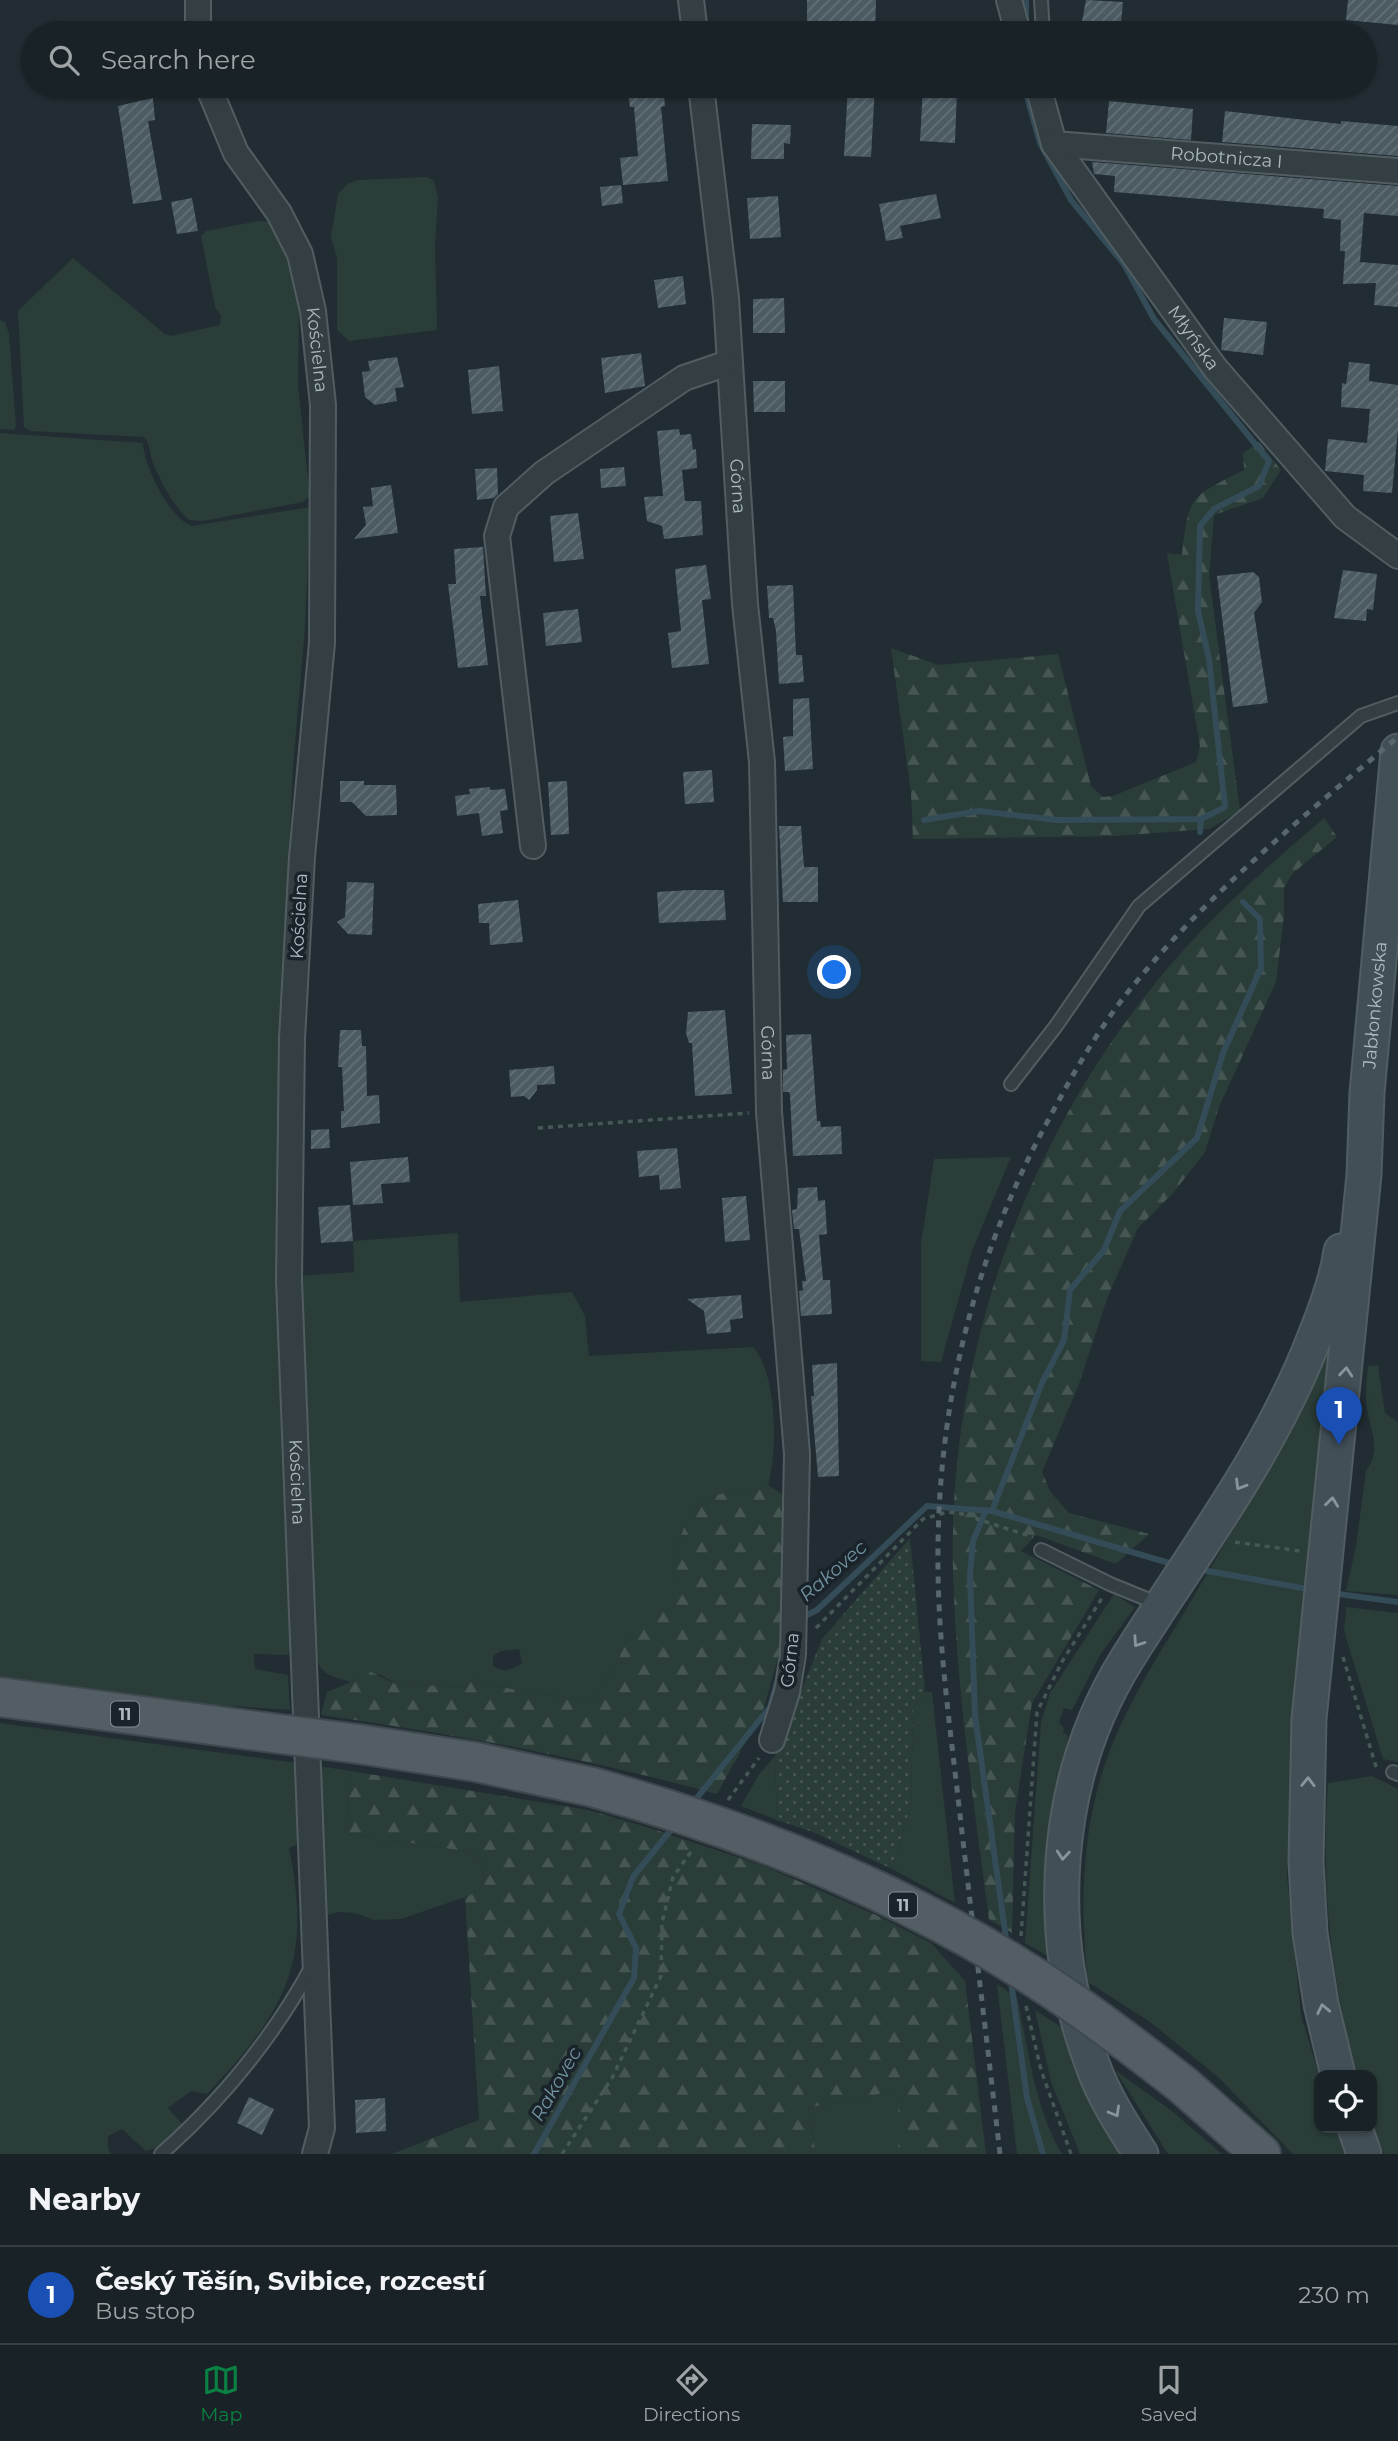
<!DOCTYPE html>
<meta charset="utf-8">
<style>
body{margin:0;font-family:Montserrat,sans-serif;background:#222a2e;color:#f1f3f6}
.controls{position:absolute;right:21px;bottom:21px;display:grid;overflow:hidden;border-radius:14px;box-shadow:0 2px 5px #0004}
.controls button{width:63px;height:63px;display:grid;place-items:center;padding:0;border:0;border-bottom:2px solid #373f43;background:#192226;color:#f1f3f6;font:35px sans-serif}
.you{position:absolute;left:835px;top:973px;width:24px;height:24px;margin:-18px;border:5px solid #fff;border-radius:50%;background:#1a73e8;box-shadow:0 0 0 10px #1a73e833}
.badge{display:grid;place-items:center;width:46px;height:46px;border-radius:50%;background:#0b8043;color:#fff;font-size:23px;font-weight:700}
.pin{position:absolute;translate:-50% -58px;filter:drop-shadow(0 2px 4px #0008)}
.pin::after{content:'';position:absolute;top:37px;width:24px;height:21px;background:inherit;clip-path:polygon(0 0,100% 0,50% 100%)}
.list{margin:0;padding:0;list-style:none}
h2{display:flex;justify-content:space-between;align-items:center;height:91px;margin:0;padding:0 28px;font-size:30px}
h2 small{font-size:23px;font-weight:400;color:#9fa4a7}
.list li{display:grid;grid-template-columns:46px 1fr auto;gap:21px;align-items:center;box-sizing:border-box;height:98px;padding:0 28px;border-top:2px solid #373f43}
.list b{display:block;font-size:26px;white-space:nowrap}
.list p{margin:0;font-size:23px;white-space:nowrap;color:#9fa4a7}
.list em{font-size:23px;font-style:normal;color:#9fa4a7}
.icon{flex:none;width:38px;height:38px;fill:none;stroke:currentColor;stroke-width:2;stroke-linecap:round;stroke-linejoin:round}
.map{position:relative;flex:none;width:1398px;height:2154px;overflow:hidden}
.search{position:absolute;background:#192226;box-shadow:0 2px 5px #0004;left:21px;right:21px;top:21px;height:77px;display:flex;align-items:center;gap:18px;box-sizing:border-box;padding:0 24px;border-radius:38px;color:#9fa4a7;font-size:26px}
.sheet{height:189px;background:#192226}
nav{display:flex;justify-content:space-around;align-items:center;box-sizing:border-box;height:98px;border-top:2px solid #373f43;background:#192226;font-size:19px;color:#9fa4a7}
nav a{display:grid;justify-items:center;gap:4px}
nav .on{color:#0b8043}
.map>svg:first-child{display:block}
</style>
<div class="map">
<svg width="1398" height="2154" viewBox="0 0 1398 2154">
<defs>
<pattern id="forest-firs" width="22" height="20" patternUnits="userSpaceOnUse" patternTransform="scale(1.75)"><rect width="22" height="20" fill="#2a3d38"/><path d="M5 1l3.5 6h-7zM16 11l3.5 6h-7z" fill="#465753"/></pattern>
<pattern id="garden-dots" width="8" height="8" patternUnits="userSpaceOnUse" patternTransform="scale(1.75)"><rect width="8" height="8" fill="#2a3d38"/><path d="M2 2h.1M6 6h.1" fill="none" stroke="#465753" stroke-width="1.8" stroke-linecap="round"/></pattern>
<pattern id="building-hatch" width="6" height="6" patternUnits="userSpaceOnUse" patternTransform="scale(1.75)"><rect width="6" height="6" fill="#4c5a62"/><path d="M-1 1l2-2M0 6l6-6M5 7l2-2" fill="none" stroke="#637077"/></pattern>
</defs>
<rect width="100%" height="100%" fill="#212d33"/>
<path fill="#2a3d38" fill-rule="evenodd" d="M 427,177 L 434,181 L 438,197 L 435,245 L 437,330 L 349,341 L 337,330 L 337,258 L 331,237 L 338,194 L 347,184 L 358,180 Z
M 258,221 L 269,222 L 277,230 L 303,296 L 299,310 L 298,385 L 309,489 L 309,497 L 303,502 L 203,521 L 189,520 C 173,506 161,482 153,463 C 149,454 151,444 144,437 L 30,431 L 24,427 L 18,311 L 73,258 L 165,334 L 171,336 L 220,325 L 221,316 L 215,307 L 201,236 L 206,231 Z
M 0,320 L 5,322 L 9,334 L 16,426 L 14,430 L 0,429 Z
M 0,433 L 143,443 C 144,466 169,518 192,526 L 310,507 L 305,629 L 293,766 L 277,1132 L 279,1276 L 293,1642 L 288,1655 L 254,1654 L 255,1669 L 288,1675 L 290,1710 L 216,1705 L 0,1676 Z
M 1011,1157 L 972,1251 L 941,1362 L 921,1361 L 921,1244 L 934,1159 Z
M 458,1233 L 460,1302 L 572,1292 L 585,1316 L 589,1356 L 753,1347 C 777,1372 778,1452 768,1485 C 748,1496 718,1487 701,1503 C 653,1549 707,1605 630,1632 L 614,1670 L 590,1702 L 489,1685 L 474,1678 L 466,1687 L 396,1684 L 381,1675 L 360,1673 L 351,1682 C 325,1674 320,1675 313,1648 L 298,1276 L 354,1272 L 353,1241 ZM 519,1649 L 522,1663 C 512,1670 504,1673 493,1666 L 493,1656 L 501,1651 Z
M 1328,1353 L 1297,1669 L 1287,1876 L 1301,2015 L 1319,2075 L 1319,2128 L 1335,2128 L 1344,2154 L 1293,2154 L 1218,2077 L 1150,2022 L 1088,1982 C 1080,1910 1081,1837 1104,1767 C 1123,1710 1156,1659 1187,1608 C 1236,1524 1288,1441 1328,1353 Z
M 1378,1365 L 1385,1413 L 1398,1422 L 1398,1595 L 1346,1591 L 1356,1546 L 1366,1471 C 1384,1447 1367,1426 1366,1400 C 1365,1389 1367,1377 1368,1366 Z
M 1114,1594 L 1135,1607 L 1100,1655 L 1072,1710 L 1064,1708 L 1059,1722 L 1064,1728 L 1063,1733 L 1068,1735 L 1046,1902 L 1051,1958 L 1025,1943 L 1041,1722 L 1050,1693 Z
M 1346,1607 L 1398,1613 L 1398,1762 L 1383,1759 L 1344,1631 Z
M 925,1692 L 932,1692 L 955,1903 L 892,1869 L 911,1805 L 913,1707 Z
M 0,1723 L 297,1763 L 302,1842 L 289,1848 C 313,1963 285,2012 207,2094 L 191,2091 L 168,2108 L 183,2125 L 156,2148 L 146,2151 L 122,2129 L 108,2136 L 108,2150 L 112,2154 L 0,2154 Z
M 775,1756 L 777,1820 L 741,1806 L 759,1774 Z
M 318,1766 L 351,1771 L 346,1834 L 361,1835 L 378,1842 L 392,1840 L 470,1852 L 481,1863 L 484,1878 L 479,1890 L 471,1895 L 401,1919 L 374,1920 L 355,1913 L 338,1912 L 322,1917 Z
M 1372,1776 L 1398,1789 L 1398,2154 L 1384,2154 L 1372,2123 L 1372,2075 L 1357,2075 C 1331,1982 1320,1879 1328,1783 Z
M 997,1984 L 1017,1997 C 1029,2051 1034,2106 1062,2154 L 1017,2154 Z
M 1035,2010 L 1067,2031 L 1122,2154 L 1080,2154 L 1051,2082 Z
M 1115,2070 L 1172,2111 L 1222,2154 L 1168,2154 Z
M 889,2092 L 898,2097 L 898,2154 L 816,2154 L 808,2108 Z"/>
<path fill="url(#forest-firs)" d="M 1259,442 L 1281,470 L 1263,498 L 1214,515 L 1209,576 L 1240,811 L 1209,829 L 1114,836 L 913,839 L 911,792 L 891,648 L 939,665 L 1058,654 L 1091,786 L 1103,797 L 1113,796 L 1196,762 L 1200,746 L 1167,553 L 1182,555 C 1188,493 1192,497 1244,470 L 1243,453 Z
M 1324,818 L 1337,837 L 1293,873 L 1284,888 L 1284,915 L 1276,982 L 1219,1107 L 1205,1152 L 1174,1192 L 1138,1228 L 1108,1296 L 1079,1384 L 1042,1472 L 1050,1491 L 1069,1513 L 1149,1534 L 1116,1564 L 1036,1535 L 1021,1551 L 1099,1590 L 1032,1703 L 1015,1812 L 1012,1933 L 989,1919 C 974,1805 956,1687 953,1571 C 948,1367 1017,1162 1142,1000 C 1194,931 1259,874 1324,818 Z
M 768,1485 L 786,1497 L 786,1629 L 764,1708 L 717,1794 C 582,1757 459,1735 321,1715 L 327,1692 L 351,1682 L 360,1673 L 371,1672 L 396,1684 L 466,1687 L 474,1678 L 489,1685 L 590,1702 L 614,1670 L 630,1631 C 706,1605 653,1549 701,1503 C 718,1487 748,1496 768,1485 Z
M 351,1771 L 588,1810 L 647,1827 L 764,1866 L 876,1915 L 931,1943 L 965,1981 L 986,2154 L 898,2154 L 898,2097 L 889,2092 L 808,2108 L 816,2154 L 392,2154 L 479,2120 L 465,1898 L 479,1890 L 484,1878 L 481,1863 L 470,1852 L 392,1840 L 378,1842 L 361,1835 L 346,1834 Z"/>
<path fill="url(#garden-dots)" d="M 910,1538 L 925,1692 L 913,1707 L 911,1805 L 892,1869 L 813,1832 L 777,1820 L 775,1756 L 822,1639 Z"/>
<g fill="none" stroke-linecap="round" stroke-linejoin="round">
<path stroke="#344c57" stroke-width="6" d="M 1026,0 L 1026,28
M 1024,86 L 1040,143 L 1071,200 L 1124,264 L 1154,319 L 1269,461 L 1259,486 L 1214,509 L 1200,526 L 1198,611 L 1209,659 L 1225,807 L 1201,819 L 1200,832
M 924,820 L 979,811 L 1057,820 L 1201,819
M 986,1510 L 973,1541 L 970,1575 L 975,1715 L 1007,1946
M 992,1511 L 1042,1383 L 1064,1340 L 1070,1290 L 1104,1250 L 1120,1211 L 1197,1138 L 1223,1053 L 1261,968 L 1260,919 L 1243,902
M 1197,1569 L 1313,1590
M 1331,1593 L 1398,1602
M 801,1618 L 817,1610 L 927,1506 L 992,1511 L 1176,1565
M 692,1804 L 770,1707 L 777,1682
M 1011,1981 L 1027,2098 L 1043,2154
M 534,2154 L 634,1978 L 636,1948 L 619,1914 L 633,1877 L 674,1826"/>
</g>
<path fill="url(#building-hatch)" d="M 807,0 L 876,0 L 875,33 L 807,33 Z
M 1086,0 L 1123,2 L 1120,33 L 1080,32 Z
M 1348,0 L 1398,0 L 1398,25 L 1346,20 Z
M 627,86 L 663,86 L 665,106 L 661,107 L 668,181 L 623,185 L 620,158 L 638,156 L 634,107 L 630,107 Z
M 848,86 L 875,86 L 871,157 L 844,156 Z
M 923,86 L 957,88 L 955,143 L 920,141 Z
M 153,98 L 155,120 L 148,121 L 162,200 L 133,204 L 118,106 Z
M 1109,101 L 1193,109 L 1191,140 L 1106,133 Z
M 1225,111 L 1341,124 L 1341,121 L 1398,126 L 1398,156 L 1222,142 Z
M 752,124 L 791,125 L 790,144 L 784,143 L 784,159 L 751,159 Z
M 1092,162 L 1398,186 L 1398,216 L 1364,213 L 1360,262 L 1398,265 L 1398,307 L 1374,305 L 1376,283 L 1343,284 L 1345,251 L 1340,251 L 1341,220 L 1323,218 L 1324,209 L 1114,192 L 1115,176 L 1094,174 Z
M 621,185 L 623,203 L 602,206 L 600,187 Z
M 936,194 L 941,218 L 900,226 L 903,238 L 886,241 L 879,204 Z
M 778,196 L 781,237 L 750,239 L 747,198 Z
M 192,198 L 198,231 L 177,234 L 171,202 Z
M 683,276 L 686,304 L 658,308 L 654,280 Z
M 784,298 L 785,333 L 753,333 L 753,299 Z
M 1224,318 L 1267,322 L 1263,355 L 1221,350 Z
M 641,353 L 645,386 L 605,393 L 601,358 Z
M 397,357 L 404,387 L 395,388 L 397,401 L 375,405 L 365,397 L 362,372 L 370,371 L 368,361 Z
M 1349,362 L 1370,364 L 1369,381 L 1398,385 L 1398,429 L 1392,493 L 1363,491 L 1364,475 L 1325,471 L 1328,439 L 1367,443 L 1370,409 L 1341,407 L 1342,383 L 1346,384 Z
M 499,366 L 503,411 L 472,414 L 468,370 Z
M 753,381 L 785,381 L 785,412 L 754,412 Z
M 679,429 L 680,435 L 691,434 L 693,450 L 696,449 L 697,468 L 682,470 L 685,501 L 701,501 L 703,535 L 664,539 L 662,526 L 647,521 L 644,497 L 663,496 L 657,431 Z
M 624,467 L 626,486 L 601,488 L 600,469 Z
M 497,468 L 498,494 L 494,498 L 477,500 L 475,469 Z
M 391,485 L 398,533 L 354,539 L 366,525 L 363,507 L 373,506 L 371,488 Z
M 578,513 L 584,559 L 554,562 L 550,516 Z
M 483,547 L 486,596 L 480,596 L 488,665 L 458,668 L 448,584 L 456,584 L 454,549 Z
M 706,565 L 711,599 L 702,600 L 709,664 L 672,668 L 668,633 L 681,631 L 675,569 Z
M 1343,570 L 1377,574 L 1373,610 L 1367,609 L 1366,621 L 1334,618 Z
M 1253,572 L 1259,577 L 1262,602 L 1254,613 L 1268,703 L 1233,707 L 1217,576 Z
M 793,585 L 796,655 L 802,655 L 804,682 L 779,684 L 776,631 L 773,618 L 769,618 L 767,586 Z
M 578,609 L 582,642 L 546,646 L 543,613 Z
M 809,698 L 813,769 L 785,771 L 783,737 L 793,736 L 793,699 Z
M 712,770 L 714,802 L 685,804 L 683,772 Z
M 340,781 L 364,781 L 364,785 L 396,785 L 397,815 L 366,816 L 352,802 L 340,802 Z
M 567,781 L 569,834 L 551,835 L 548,782 Z
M 490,787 L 490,790 L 505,789 L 508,810 L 500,811 L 503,833 L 482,836 L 479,813 L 457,816 L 455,796 L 470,794 L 469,789 Z
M 779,826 L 801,826 L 804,867 L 818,867 L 818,902 L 783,902 Z
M 347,882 L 374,883 L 372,935 L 348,934 L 337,922 L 345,917 Z
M 690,890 L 724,890 L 726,920 L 659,923 L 657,892 Z
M 518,900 L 523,942 L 490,945 L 489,923 L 479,923 L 478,904 Z
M 725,1010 L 732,1094 L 695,1096 L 692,1043 L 689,1043 L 686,1033 L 688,1012 Z
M 340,1030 L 361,1030 L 362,1046 L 366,1046 L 367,1096 L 379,1095 L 380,1123 L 341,1128 L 341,1111 L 344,1111 L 342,1067 L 338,1067 Z
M 811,1034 L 817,1121 L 820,1121 L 821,1127 L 841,1126 L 842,1154 L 793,1156 L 790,1095 L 789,1092 L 783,1092 L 783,1070 L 787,1069 L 786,1035 Z
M 554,1066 L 555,1084 L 537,1085 L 537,1090 L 529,1100 L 524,1096 L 511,1097 L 509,1070 Z
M 329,1129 L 330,1148 L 311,1149 L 311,1130 Z
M 677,1148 L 681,1188 L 660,1190 L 659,1175 L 639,1177 L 637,1151 Z
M 408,1157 L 410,1182 L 381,1184 L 383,1203 L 353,1205 L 350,1162 Z
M 817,1187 L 818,1201 L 825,1200 L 827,1234 L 819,1235 L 823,1280 L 830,1280 L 832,1314 L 801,1316 L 799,1291 L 803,1290 L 802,1281 L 806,1281 L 799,1229 L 794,1229 L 792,1210 L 797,1209 L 798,1188 Z
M 746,1196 L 750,1240 L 725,1242 L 722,1198 Z
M 350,1205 L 353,1241 L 321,1243 L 318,1207 Z
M 741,1295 L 743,1318 L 730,1320 L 731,1332 L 707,1334 L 704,1311 L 687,1299 Z
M 837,1363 L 839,1476 L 818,1477 L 811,1396 L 814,1396 L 812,1365 Z
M 249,2097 L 274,2109 L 262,2135 L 237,2123 Z
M 385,2098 L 386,2131 L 356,2133 L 355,2100 Z"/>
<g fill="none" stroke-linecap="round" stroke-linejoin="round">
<g stroke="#525d62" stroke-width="16">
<path id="lane" d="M 1041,0 L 1043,33
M 1011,1084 L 1056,1026 L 1139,906 L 1361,716 L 1398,703
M 1041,1550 L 1110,1584 L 1159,1604
M 1393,1772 L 1398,1774
M 161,2154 C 222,2100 273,2038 312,1966"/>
</g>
<g stroke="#525d62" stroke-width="28">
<g id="street">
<path d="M 198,0 L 198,33"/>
<path d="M 691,0 L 695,33"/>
<path d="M 1009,0 L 1018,33"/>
<path id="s1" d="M 208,86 L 236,153 L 279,213 L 300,254 L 313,311 L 323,405 L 322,643 L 302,857 L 292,1039 L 289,1280 L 322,2128 L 315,2154"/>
<path id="s2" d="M 701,86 L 726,298 L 745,604 L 762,762 L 769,1112 L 797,1454 L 793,1655 L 787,1692 L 772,1740"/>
<path id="s3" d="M 1038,86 L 1054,144 L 1215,368 L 1345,517 L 1398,556"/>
<path id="s4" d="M 1054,144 L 1398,171"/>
<path d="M 533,846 L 497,536 L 506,507 L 544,473 L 684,378 L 728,363"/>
</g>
</g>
<g stroke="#525d62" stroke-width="37">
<g id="secondary">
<path id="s5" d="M 1338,2075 L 1321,2004 L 1310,1933 L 1306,1862 L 1309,1719 L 1364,1175 L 1367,1093 L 1398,751"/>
<path d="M 1355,2128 L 1364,2154"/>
<path d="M 1141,2154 C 1123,2126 1104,2097 1093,2066 C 1043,1935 1052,1779 1127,1659 C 1193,1553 1270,1454 1315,1336 C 1326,1309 1337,1280 1341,1251"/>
</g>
</g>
<g stroke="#3e484e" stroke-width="42">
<path id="primary" d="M 0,1697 L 249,1730
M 359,1744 L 476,1762 L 592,1787
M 1183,2085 L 1261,2154"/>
</g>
<path stroke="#465856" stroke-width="3.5" stroke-dasharray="5 5" stroke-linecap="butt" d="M 538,1128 L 749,1113
M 1235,1542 L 1300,1551
M 816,1628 L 923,1519 L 948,1512 L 978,1516 L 977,1519 L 1033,1537
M 1343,1657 L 1377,1770
M 728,1800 L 759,1758
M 1021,1936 L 1037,1712 L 1063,1660 L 1102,1598
M 1026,2006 L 1041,2070 L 1071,2154
M 562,2154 L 612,2078 L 661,1976 L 662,1923 L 673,1877 L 693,1849"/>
<use href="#lane" stroke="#343f44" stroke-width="12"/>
<use href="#street" stroke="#343f44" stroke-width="24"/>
<use href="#secondary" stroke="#424f57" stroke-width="33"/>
<use href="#primary" stroke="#525e64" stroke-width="38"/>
<path stroke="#58666d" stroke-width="5" stroke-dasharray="7 7" stroke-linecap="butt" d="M 1000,2154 C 987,2041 973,1928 960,1815 C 951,1734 939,1652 938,1570 C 936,1414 971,1265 1044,1128 C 1070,1079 1097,1030 1132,987 C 1209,892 1305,815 1398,737"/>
<g stroke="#3e484e" stroke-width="42" stroke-linecap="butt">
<path id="primary-bridge" d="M 249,1730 L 359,1744
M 592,1787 C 762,1834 928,1902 1073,2003 C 1111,2029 1147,2057 1183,2085"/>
</g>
<use href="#primary-bridge" stroke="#525e64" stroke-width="38"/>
</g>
<defs><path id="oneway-chevron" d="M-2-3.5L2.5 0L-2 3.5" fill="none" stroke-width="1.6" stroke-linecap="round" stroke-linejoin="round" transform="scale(1.75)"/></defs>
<g stroke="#88959c">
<use href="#oneway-chevron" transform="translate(1346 1372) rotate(-85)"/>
<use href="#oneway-chevron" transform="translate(1240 1485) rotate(121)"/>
<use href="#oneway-chevron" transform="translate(1332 1502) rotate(-83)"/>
<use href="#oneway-chevron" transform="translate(1138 1642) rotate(124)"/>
<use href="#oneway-chevron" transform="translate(1308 1782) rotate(-89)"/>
<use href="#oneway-chevron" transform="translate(1063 1855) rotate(95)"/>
<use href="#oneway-chevron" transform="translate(1323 2009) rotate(-102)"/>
<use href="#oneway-chevron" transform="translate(1115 2112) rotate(60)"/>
</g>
<g text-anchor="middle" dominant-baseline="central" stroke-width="7" stroke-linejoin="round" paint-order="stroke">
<g fill="#1a2329" stroke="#828d93" stroke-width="2">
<rect x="111" y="1701.5" width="28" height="25" rx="5"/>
<rect x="889" y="1892.5" width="28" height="25" rx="5"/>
</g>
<g font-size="16" font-weight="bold" fill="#aebac1">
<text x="125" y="1714">11</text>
<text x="903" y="1905">11</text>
</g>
<g font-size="18" fill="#aebac1" stroke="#1a2329">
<text stroke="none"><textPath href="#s4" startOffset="173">Robotnicza I</textPath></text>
<text stroke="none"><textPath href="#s3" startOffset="299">Młyńska</textPath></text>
<text stroke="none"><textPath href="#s1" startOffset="290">Kościelna</textPath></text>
<text stroke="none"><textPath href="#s2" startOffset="402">Górna</textPath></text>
<text transform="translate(299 916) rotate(-87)">Kościelna</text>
<text stroke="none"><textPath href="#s5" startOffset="1076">Jabłonkowska</textPath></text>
<text stroke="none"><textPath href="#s2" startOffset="970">Górna</textPath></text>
<text stroke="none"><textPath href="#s1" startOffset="1424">Kościelna</textPath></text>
<text transform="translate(790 1660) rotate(-84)">Górna</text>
</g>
<g font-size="19" font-style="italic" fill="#7193a2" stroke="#1a2329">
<text transform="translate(833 1571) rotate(-41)">Rakovec</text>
<text transform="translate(556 2084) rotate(-60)">Rakovec</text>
</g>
</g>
</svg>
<div class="controls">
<button><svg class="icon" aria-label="locate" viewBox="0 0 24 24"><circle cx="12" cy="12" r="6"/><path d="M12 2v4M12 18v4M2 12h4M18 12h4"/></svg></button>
</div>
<div class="you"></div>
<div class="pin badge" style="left:1339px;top:1445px;background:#1a4fb4">1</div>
<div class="search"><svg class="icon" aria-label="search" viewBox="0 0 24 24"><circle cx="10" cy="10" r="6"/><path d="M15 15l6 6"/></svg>Search here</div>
</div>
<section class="sheet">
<h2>Nearby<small></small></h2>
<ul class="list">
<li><span class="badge" style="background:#1a4fb4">1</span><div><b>Český Těšín, Svibice, rozcestí</b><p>Bus stop</p></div><em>230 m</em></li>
</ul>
</section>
<nav>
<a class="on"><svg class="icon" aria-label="map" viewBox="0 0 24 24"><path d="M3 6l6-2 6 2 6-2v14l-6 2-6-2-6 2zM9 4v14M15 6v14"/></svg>Map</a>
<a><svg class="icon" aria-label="directions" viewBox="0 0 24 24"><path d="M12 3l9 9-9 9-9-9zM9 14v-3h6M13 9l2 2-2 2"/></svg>Directions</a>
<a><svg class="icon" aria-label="saved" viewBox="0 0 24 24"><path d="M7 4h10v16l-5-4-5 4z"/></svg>Saved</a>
</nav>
